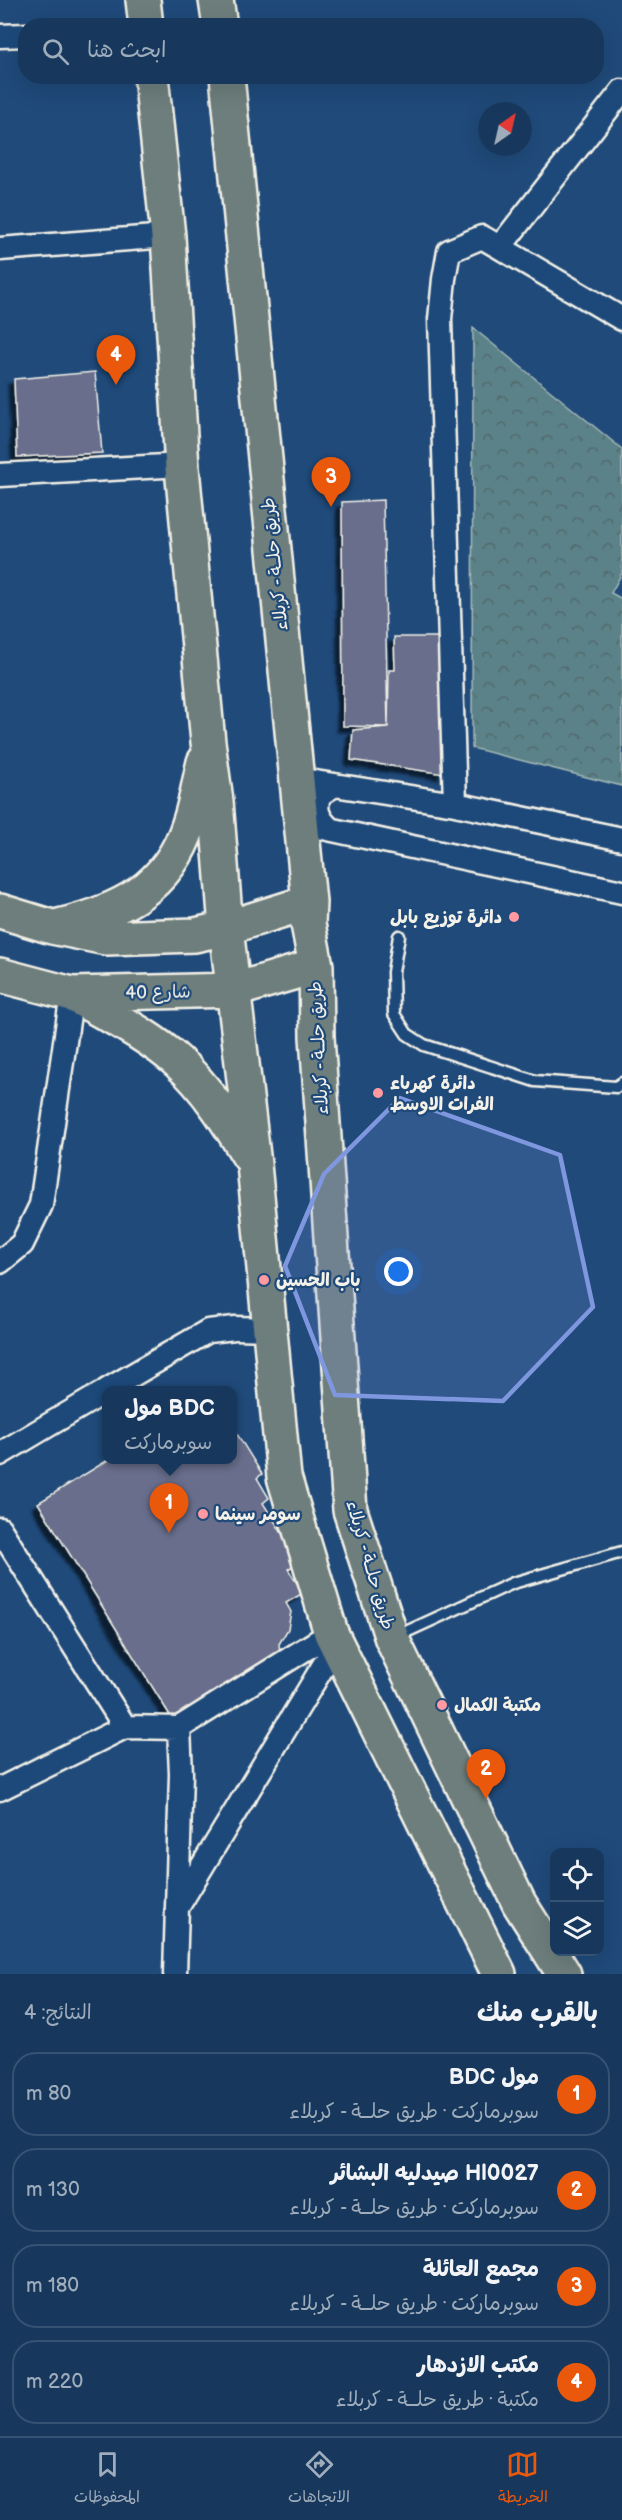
<!DOCTYPE html>
<html lang="ar">
<meta charset="utf-8">
<style>
body{margin:0;font-family:"Balsamiq Sans","Playpen Sans Arabic",sans-serif;background:#203f62;color:#f1f3f6;direction:rtl}
.controls{position:absolute;right:18px;bottom:18px;display:grid;overflow:hidden;border-radius:12px;box-shadow:0 6px 24px #0002}
.controls button{width:54px;height:54px;display:grid;place-items:center;padding:0;border:0;border-bottom:2px solid #365272;background:#17385c;color:#f1f3f6;font:30px sans-serif}
.compass{position:absolute;left:478px;top:102px;width:54px;height:54px;border-radius:50%;background:#17385c;box-shadow:0 6px 24px #0002;rotate:34deg}
.you{position:absolute;left:399px;top:1272px;width:21px;height:21px;margin:-15px;border:4px solid #fff;border-radius:50%;background:#1a73e8;box-shadow:0 0 0 9px #1a73e833}
.badge{display:grid;place-items:center;width:39px;height:39px;border-radius:50%;background:#ea580c;color:#fff;font-size:20px;font-weight:700}
.pin{position:absolute;translate:-50% -50px;filter:drop-shadow(0 2px 3px #0008)}
.pin::after{content:'';position:absolute;top:32px;width:21px;height:18px;background:inherit;clip-path:polygon(0 0,100% 0,50% 100%)}
.popup{position:absolute;left:102px;top:1386px;width:135px;height:78px;box-sizing:border-box;display:grid;place-content:center;border-radius:12px;background:#17385c;filter:drop-shadow(0 2px 4px #0005);font-size:20px;white-space:nowrap;color:#9eacbb}
.popup b{font-size:22px;color:#f1f3f6}
.popup::after{content:'';position:absolute;left:50%;top:100%;margin-left:-12px;border:12px solid transparent;border-top-color:#17385c}
.list{margin:0;padding:0;list-style:none}
h2{display:flex;justify-content:space-between;align-items:center;height:78px;margin:0;padding:0 24px;font-size:26px}
h2 small{font-size:20px;font-weight:400;color:#9eacbb}
.list li{display:grid;grid-template-columns:39px 1fr auto;gap:18px;align-items:center;box-sizing:border-box;height:84px;margin:0 12px 12px;padding:0 12px;border:2px solid #365272;border-radius:24px}
.list b{display:block;font-size:22px;white-space:nowrap}
.list p{margin:0;font-size:20px;white-space:nowrap;color:#9eacbb}
.list em{font-size:20px;font-style:normal;color:#9eacbb}
.icon{flex:none;width:33px;height:33px;fill:none;stroke:currentColor;stroke-width:2;stroke-linecap:round;stroke-linejoin:round}
.map{position:relative;flex:none;width:622px;height:1974px;overflow:hidden;direction:ltr}
.search{position:absolute;background:#17385c;box-shadow:0 6px 24px #0002;left:18px;right:18px;top:18px;height:66px;display:flex;align-items:center;gap:15px;box-sizing:border-box;padding:0 21px;border-radius:24px;color:#9eacbb;font-size:22px}
.sheet{height:462px;background:#17385c}
nav{display:flex;justify-content:space-around;align-items:center;box-sizing:border-box;height:84px;border-top:2px solid #365272;background:#17385c;font-size:16px;color:#9eacbb}
nav a{display:grid;justify-items:center;gap:3px}
nav .on{color:#ea580c}
.map>svg:first-child{display:block}
</style>
<div class="map">
<svg width="622" height="1974" viewBox="0 0 622 1974">
<defs>
<pattern id="forest-crowns" width="20" height="18" patternUnits="userSpaceOnUse" patternTransform="scale(1.5)"><rect width="20" height="18" fill="#5a8288"/><path d="M2 6a3 3 0 1 1 6 0M12 15a3 3 0 1 1 6 0" fill="none" stroke="#52686a"/></pattern>
<filter id="shadow"><feDropShadow dx="-5.5" dy="5.5" stdDeviation="1.5" flood-color="#0009"/></filter>
</defs>
<rect width="100%" height="100%" fill="#1f4a7a"/>
<filter id="ink" filterUnits="userSpaceOnUse"><feTurbulence type="fractalNoise" baseFrequency=".0167" numOctaves="2"/><feDisplacementMap in="SourceGraphic" scale="12" xChannelSelector="R" yChannelSelector="G"/><feConvolveMatrix kernelMatrix="1 2 1 2 8 2 1 2 1" color-interpolation-filters="sRGB"/></filter>
<g filter="url(#ink)">
<path fill="url(#forest-crowns)" stroke="#a7bab8" stroke-width="1.5" d="M 473,328 L 622,449 L 622,573 L 611,593 L 622,599 L 622,786 L 472,748 Z"/>
<path fill="#676e8c" stroke="#f4f1e8" stroke-width="1.5" filter="url(#shadow)" d="M 95,372 L 102,453 L 17,457 L 14,379 Z
M 383,500 L 388,727 L 343,726 L 342,502 Z
M 394,637 L 446,637 L 444,774 L 351,760 L 353,730 L 388,727 L 389,670 L 395,670 Z
M 232,1426 L 262,1474 L 257,1478 L 269,1498 L 263,1503 L 300,1562 L 288,1569 L 303,1593 L 286,1603 L 291,1612 L 288,1629 L 279,1644 L 280,1653 L 176,1725 L 38,1503 L 108,1460 L 232,1460 Z"/>
<g fill="none" stroke-linecap="round" stroke-linejoin="round">
<g stroke="#f4f1e8" stroke-width="15">
<path id="lane" d="M 399,936 L 393,972 L 394,1014 L 407,1034 L 424,1045 L 535,1081 L 616,1087 L 622,1083
M 395,1637 L 513,1583 L 622,1552"/>
</g>
<g stroke="#f4f1e8" stroke-width="27">
<path id="street" d="M 0,36 L 26,35
M 500,247 L 622,91
M 0,249 L 168,236
M 0,475 L 183,465
M 296,779 L 455,804 L 622,839
M 455,804 L 440,319 L 444,279 L 449,251 L 482,237 L 622,319
M 300,823 L 622,892
M 330,829 C 318,818 314,809 320,794 L 335,785
M 0,1262 L 22,1244 L 41,1205 L 72,994
M 107,1390 L 208,1331 L 235,1328 L 270,1329
M 0,1454 L 106,1391
M 0,1529 L 125,1727
M 0,1789 L 125,1727 L 179,1728 L 331,1633
M 177,1908 L 336,1645
M 175,1974 L 181,1774 L 179,1728"/>
</g>
<g stroke="#f4f1e8" stroke-width="38">
<path id="primary" d="M 143,0 L 146,26
M 216,0 L 220,26
M 151,76 L 168,236 L 182,468 L 208,742 L 216,801 L 226,928 L 254,1164 L 284,1477 L 331,1633 L 499,1974
M 227,76 L 309,902 L 308,924 L 316,966 L 317,1037 L 350,1510 L 392,1639 L 519,1903 L 564,1974
M 0,911 L 52,927 L 106,938 L 195,935 L 226,928 L 309,902
M 59,926 C 120,911 168,889 189,824 C 196,804 199,782 204,762
M 0,975 L 72,994 L 235,990 L 316,966
M 72,994 C 107,1015 147,1034 177,1061 C 207,1088 228,1122 249,1156"/>
</g>
<use href="#lane" stroke="#1f4a7a" stroke-width="10"/>
<use href="#street" stroke="#1f4a7a" stroke-width="22"/>
<use href="#primary" stroke="#6d7e7c" stroke-width="33"/>
</g>
</g>
<path fill="#7e97df" fill-opacity="0.2" stroke="#7e97df" stroke-width="4.5" stroke-linejoin="round" d="M 400,1098 L 560,1155 L 593,1307 L 503,1401 L 335,1395 L 285,1266 L 324,1174 Z"/>
<g fill="#ff9aa2" stroke="#1f4a7a" stroke-width="2">
<circle cx="514" cy="917" r="6"/>
<circle cx="378" cy="1093" r="6"/>
<circle cx="264" cy="1280" r="6"/>
<circle cx="203" cy="1514" r="6"/>
<circle cx="442" cy="1705" r="6"/>
</g>
<g text-anchor="middle" dominant-baseline="central" stroke-width="4.5" stroke-linejoin="round" paint-order="stroke">
<g font-size="18" fill="#f4f1e8" stroke="#1f4a7a">
<text transform="translate(275 564) rotate(-96)">طريق حلــة - كربلاء</text>
<text transform="translate(158 992) rotate(-1)">شارع 40</text>
<text transform="translate(319 1048) rotate(-93)">طريق حلــة - كربلاء</text>
<text transform="translate(370 1565) rotate(74)">طريق حلــة - كربلاء</text>
</g>
<g font-size="18" font-weight="bold" fill="#f4f1e8" stroke="#1f4a7a" text-anchor="start">
<text x="502" y="917" text-anchor="end">دائرة توزيع بابل</text>
<text x="390" y="1083">دائرة كهرباء<tspan x="390" dy="21">الفرات الاوسط</tspan></text>
<text x="276" y="1280">باب الحسين</text>
<text x="215" y="1514">سومر سينما</text>
<text x="454" y="1705">مكتبة الكمال</text>
</g>
</g>
</svg>
<div class="controls">
<button><svg class="icon" aria-label="locate" viewBox="0 0 24 24"><circle cx="12" cy="12" r="6"/><path d="M12 2v4M12 18v4M2 12h4M18 12h4"/></svg></button>
<button><svg class="icon" aria-label="layers" viewBox="0 0 24 24"><path d="M12 4l9 5-9 5-9-5zM3 14l9 5 9-5"/></svg></button>
</div>
<svg class="compass" viewBox="-18 -18 36 36"><path d="M0-13l5 13h-10z" fill="#e53935"/><path d="M0 13l5-13h-10z" fill="#9eacbb"/></svg>
<div class="you"></div>
<div class="pin badge" style="left:169px;top:1533px">1</div>
<div class="popup"><b>مول BDC</b>سوبرماركت</div>
<div class="pin badge" style="left:486px;top:1799px">2</div>
<div class="pin badge" style="left:331px;top:507px">3</div>
<div class="pin badge" style="left:116px;top:385px">4</div>
<div class="search"><svg class="icon" aria-label="search" viewBox="0 0 24 24"><circle cx="10" cy="10" r="6"/><path d="M15 15l6 6"/></svg>ابحث هنا</div>
</div>
<section class="sheet">
<h2>بالقرب منك<small>النتائج: 4</small></h2>
<ul class="list">
<li><span class="badge">1</span><div><b>مول BDC</b><p>سوبرماركت · طريق حلــة - كربلاء</p></div><em>80 m</em></li>
<li><span class="badge">2</span><div><b>Hl0027 صيدليه البشائر</b><p>سوبرماركت · طريق حلــة - كربلاء</p></div><em>130 m</em></li>
<li><span class="badge">3</span><div><b>مجمع العائلة</b><p>سوبرماركت · طريق حلــة - كربلاء</p></div><em>180 m</em></li>
<li><span class="badge">4</span><div><b>مكتب الازدهار</b><p>مكتبة · طريق حلــة - كربلاء</p></div><em>220 m</em></li>
</ul>
</section>
<nav>
<a class="on"><svg class="icon" aria-label="map" viewBox="0 0 24 24"><path d="M3 6l6-2 6 2 6-2v14l-6 2-6-2-6 2zM9 4v14M15 6v14"/></svg>الخريطة</a>
<a><svg class="icon" aria-label="directions" viewBox="0 0 24 24"><path d="M12 3l9 9-9 9-9-9zM9 14v-3h6M13 9l2 2-2 2"/></svg>الاتجاهات</a>
<a><svg class="icon" aria-label="saved" viewBox="0 0 24 24"><path d="M7 4h10v16l-5-4-5 4z"/></svg>المحفوظات</a>
</nav>
